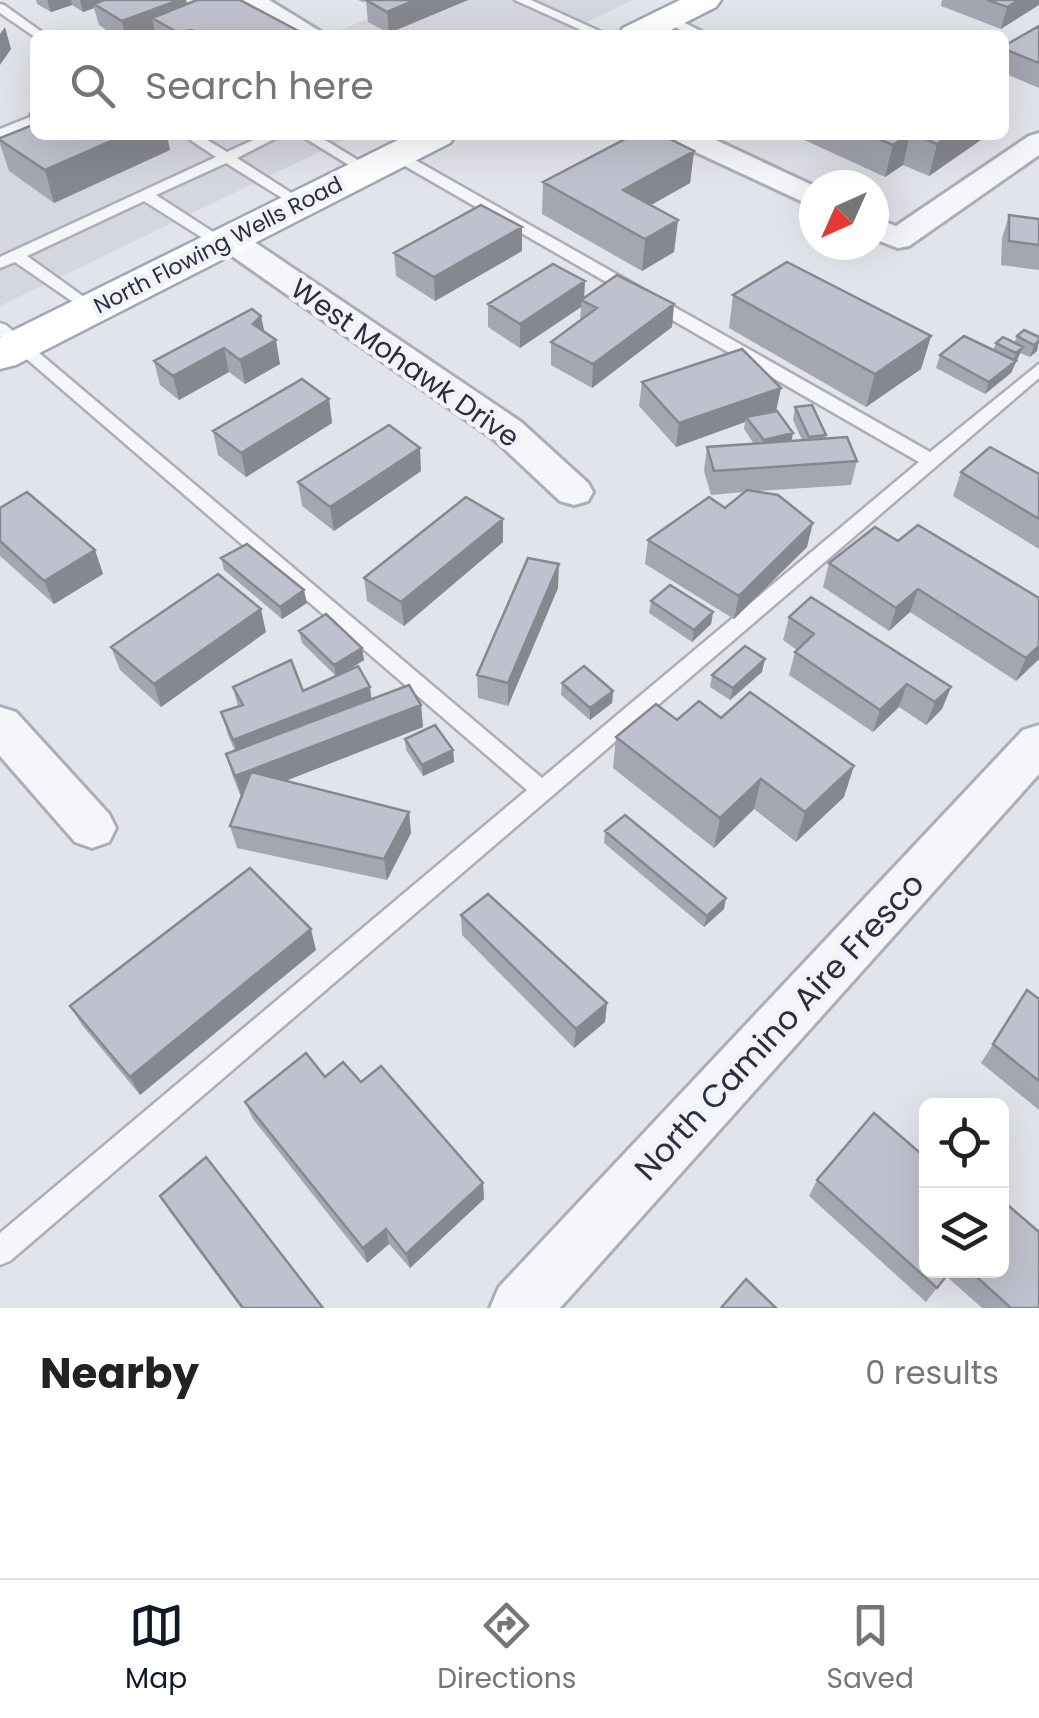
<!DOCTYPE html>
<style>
body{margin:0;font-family:Poppins,sans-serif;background:#f6f6f6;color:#222}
.controls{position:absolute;right:30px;bottom:30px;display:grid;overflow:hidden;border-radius:15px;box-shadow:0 10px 40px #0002}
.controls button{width:90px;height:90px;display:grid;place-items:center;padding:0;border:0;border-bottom:2px solid #e0e0e0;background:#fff;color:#222;font:50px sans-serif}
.compass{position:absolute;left:799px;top:170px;width:90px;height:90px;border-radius:50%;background:#fff;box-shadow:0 10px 40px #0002;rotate:225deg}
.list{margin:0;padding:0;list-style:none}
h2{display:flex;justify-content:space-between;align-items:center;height:130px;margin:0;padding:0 40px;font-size:42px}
h2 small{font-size:32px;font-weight:400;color:#767676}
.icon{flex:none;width:55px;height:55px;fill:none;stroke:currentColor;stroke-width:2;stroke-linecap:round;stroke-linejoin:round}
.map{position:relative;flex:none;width:1039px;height:1308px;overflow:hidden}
.search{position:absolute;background:#fff;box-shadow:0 10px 40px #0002;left:30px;right:30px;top:30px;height:110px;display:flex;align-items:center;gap:25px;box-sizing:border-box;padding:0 35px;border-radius:15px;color:#767676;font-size:38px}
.sheet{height:270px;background:#fff}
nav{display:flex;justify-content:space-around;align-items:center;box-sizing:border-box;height:140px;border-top:2px solid #e0e0e0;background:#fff;font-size:28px;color:#767676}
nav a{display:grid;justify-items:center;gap:5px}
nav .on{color:#111827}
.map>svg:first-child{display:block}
</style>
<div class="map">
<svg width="1039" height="1308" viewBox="0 0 1039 1308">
<rect width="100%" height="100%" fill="#e2e4eb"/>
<path fill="#d4d6e0" d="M 413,0 L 633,0 L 560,35 L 329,35 Z
M 35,130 L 35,135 L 354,135 L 0,306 L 0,145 Z"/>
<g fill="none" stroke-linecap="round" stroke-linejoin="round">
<g stroke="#abadb9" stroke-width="5">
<path id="lane" d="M 515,0 L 531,0 L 608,35 L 592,35 Z
M 0,4 L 4,5 L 46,35 L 35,37 L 0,13 Z
M 663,16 L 671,16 L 709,35 L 693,35 L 663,22 Z
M 35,115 L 35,124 L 0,138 L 0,129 Z
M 183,135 L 199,135 L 227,152 L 264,135 L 282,135 L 237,158 L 307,203 L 295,206 L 226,163 L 156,195 L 227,241 L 227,247 L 217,247 L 144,201 L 27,256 L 98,307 L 98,313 L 92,315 L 15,262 L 0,268 L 0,257 L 216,157 Z
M 300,135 L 317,135 L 374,170 L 362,173 Z
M 391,152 L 401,152 L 930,452 L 1039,364 L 1039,378 L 10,1261 L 0,1265 L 0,1233 L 527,790 L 0,336 L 0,323 L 6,325 L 542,778 L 919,462 L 391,158 Z"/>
</g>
<g stroke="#abadb9" stroke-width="6">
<path id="street" d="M 237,0 L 269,0 L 326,35 L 294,35 Z
M 1039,133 L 1039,155 L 909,246 L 898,248 L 874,239 L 874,218 L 896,226 L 1029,136 Z
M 668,135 L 705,135 L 814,186 L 814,207 L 672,141 Z
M 230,231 L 241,233 L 521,422 L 588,483 L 593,492 L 588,501 L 574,505 L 560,501 L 495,440 L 219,247 L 214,240 L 219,233 Z
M 0,707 L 16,712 L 109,814 L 116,828 L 109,842 L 92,848 L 75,842 L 0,756 Z
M 1039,725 L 1039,774 L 560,1308 L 490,1308 L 499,1287 L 1023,730 Z"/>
</g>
<g stroke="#a1a5b7" stroke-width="5">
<path id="primary" d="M 680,0 L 721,0 L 716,7 L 661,35 L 618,35 L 623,28 Z
M 408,135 L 456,135 L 450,143 L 16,365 L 0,369 L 0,337 Z"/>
</g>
<use href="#lane" fill="#f5f6f9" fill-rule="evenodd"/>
<use href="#street" fill="#f5f6f9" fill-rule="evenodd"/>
<use href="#primary" fill="#fff" fill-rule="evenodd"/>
</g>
<path fill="#a4a7b1" d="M 36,0 L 186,0 L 187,4 L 306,35 L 155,35 L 155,32 L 147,35 L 114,35 L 99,25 L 94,8 L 83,12 L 72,5 L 51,12 L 37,4 Z
M 358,0 L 468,0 L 389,33 L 368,22 L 366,1 L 363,2 Z
M 942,0 L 1039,0 L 1001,29 L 941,6 Z
M 1039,26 L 1039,88 L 1004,73 L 1004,46 Z
M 35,110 L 35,135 L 170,150 L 54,203 L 9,171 L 0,144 L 0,138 L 31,125 L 28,113 Z
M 800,135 L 988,135 L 929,176 L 903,165 L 885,177 L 800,138 Z
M 694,151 L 690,183 L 651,205 L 678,220 L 674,252 L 642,271 L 542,214 L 543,182 Z
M 1009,215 L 1039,219 L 1039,270 L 1001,265 L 1002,238 Z
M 522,251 L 435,301 L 396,276 L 394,253 Z
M 733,295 L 931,336 L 921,369 L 866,407 L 729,328 Z
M 584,298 L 674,304 L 672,327 L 592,388 L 551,365 L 551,342 L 580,321 L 581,307 L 520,348 L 488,327 L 488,304 Z
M 261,316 L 264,332 L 280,364 L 245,384 L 229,372 L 179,400 L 160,385 L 154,361 Z
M 1017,336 L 1039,337 L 1037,351 L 1030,357 L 1020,353 L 1011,373 L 985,394 L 936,368 L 940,355 L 993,350 L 996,343 L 1014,343 Z
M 642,382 L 781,388 L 776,411 L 792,441 L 802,440 L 793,420 L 795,407 L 826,435 L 825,439 L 857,461 L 851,485 L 757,491 L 807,547 L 734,619 L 645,564 L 648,540 L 725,508 L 744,492 L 711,495 L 704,471 L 707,447 L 754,444 L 744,429 L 745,422 L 676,447 L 639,406 Z
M 329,399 L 332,423 L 246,477 L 218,455 L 213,431 Z
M 421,471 L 334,531 L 302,506 L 298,482 Z
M 961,472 L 1039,474 L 1039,549 L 953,496 Z
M 0,508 L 95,550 L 103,574 L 54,604 L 0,556 Z
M 898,541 L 1039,598 L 1039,659 L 1016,681 L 910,612 L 889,631 L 823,587 L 829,563 Z
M 503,542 L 404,626 L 367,601 L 364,578 Z
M 221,558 L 307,603 L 282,619 L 224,570 Z
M 558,588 L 508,706 L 478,698 L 477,675 Z
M 651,601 L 713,612 L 711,624 L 692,642 L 649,613 Z
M 789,617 L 951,687 L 942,709 L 926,725 L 899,707 L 873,732 L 789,675 L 795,652 L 797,650 L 783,640 Z
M 299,631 L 362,648 L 364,660 L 343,673 L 371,700 L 421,705 L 423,727 L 285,781 L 409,812 L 411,833 L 387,880 L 237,848 L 230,826 L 241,797 L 233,777 L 226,754 L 235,751 L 228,735 L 221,712 L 238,707 L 233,687 L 303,691 L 336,676 L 302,643 Z
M 266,632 L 161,707 L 120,670 L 111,647 Z
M 762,672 L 730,700 L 710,687 L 712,675 Z
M 562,683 L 613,691 L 612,703 L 590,720 L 561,695 Z
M 721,718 L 844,797 L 796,842 L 754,809 L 714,848 L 613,768 L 616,737 L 677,720 Z
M 405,739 L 453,750 L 454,762 L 423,776 L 406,750 Z
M 605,831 L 724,909 L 704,927 L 604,843 Z
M 461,915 L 607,1003 L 605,1022 L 574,1048 L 462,935 Z
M 316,950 L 140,1095 L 82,1025 L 70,1006 Z
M 1027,990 L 1039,999 L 1039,1110 L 981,1063 Z
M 325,1077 L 361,1082 L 483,1183 L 484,1199 L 410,1268 L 389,1244 L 367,1263 L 253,1119 L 245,1102 Z
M 817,1180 L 926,1270 L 1002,1270 L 1039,1308 L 982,1308 L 946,1276 L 926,1302 L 809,1196 Z
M 160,1196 L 323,1308 L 241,1308 L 170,1212 Z"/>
<path fill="#868890" d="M 47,0 L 71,0 L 72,5 L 51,12 Z
M 80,0 L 115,0 L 94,4 L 94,8 L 83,12 Z
M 179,0 L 186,0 L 190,19 L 152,18 L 155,32 L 147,35 L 125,35 L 122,21 Z
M 415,0 L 468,0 L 389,33 L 387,12 Z
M 1019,0 L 1039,0 L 1039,5 L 1001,29 L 1007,7 Z
M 5,27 L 11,49 L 0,65 L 0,34 Z
M 192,30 L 193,35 L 178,35 L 177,32 Z
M 125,135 L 167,135 L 170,150 L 54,203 L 45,170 Z
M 908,135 L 910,135 L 903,165 L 885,177 L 893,145 Z
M 951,135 L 988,135 L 929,176 L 937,144 Z
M 694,151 L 690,183 L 621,222 L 623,190 Z
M 678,220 L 674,252 L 642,271 L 645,239 Z
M 522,227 L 522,251 L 435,301 L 434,277 Z
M 585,281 L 584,302 L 581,300 L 581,307 L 520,348 L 520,324 Z
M 674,304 L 672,327 L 592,388 L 593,364 Z
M 261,316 L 266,339 L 253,324 Z
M 931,336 L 921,369 L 866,407 L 875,374 Z
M 276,340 L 280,364 L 245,384 L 240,360 Z
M 1039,341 L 1037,351 L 1030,357 L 1034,345 Z
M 1023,347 L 1011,373 L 985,394 L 989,382 L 1012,364 L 1016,353 Z
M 224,348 L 229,372 L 179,400 L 173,376 Z
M 781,388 L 776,411 L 746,417 L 745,422 L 676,447 L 679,423 Z
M 329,399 L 332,423 L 246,477 L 241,453 Z
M 793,433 L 791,445 L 761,453 L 764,440 Z
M 420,448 L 421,471 L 334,531 L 330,507 Z
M 503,519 L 503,542 L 404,626 L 401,602 Z
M 813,523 L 807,547 L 734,619 L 739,596 Z
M 95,550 L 103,574 L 54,604 L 44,581 Z
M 559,564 L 558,588 L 508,706 L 508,683 Z
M 918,589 L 910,612 L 889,631 L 896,608 Z
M 304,590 L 307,603 L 282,619 L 280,607 Z
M 261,609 L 266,632 L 161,707 L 154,684 Z
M 713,612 L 711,624 L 692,642 L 694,630 Z
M 1039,646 L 1039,659 L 1016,681 L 1026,658 Z
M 362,648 L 364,660 L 336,677 L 334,665 Z
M 765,659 L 762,672 L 730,700 L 733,688 Z
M 907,684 L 899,707 L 873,732 L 880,710 Z
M 370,687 L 373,710 L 240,762 L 233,740 Z
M 951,687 L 942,709 L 926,725 L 935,702 Z
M 613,691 L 612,703 L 590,720 L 590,708 Z
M 421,705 L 423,727 L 242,798 L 235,776 Z
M 453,750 L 454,762 L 423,776 L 422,765 Z
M 854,766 L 844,797 L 796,842 L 805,812 Z
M 761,779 L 754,809 L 714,848 L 720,818 Z
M 409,812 L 411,833 L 387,880 L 384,859 Z
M 726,898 L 724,909 L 704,927 L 707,916 Z
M 311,929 L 316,950 L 140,1095 L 130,1077 Z
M 607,1003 L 605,1022 L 574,1048 L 576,1029 Z
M 483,1183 L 484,1199 L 410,1268 L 406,1254 Z
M 386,1229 L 389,1244 L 367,1263 L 363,1248 Z"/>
<path fill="#bfc2ce" stroke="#868890" stroke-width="2.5" d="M 104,0 L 179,0 L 122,21 L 94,4 Z
M 197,0 L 240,0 L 306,35 L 200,35 L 192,30 L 177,32 L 152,18 Z
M 366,0 L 415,0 L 387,12 Z
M 987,0 L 1019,0 L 1007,7 Z
M 1039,26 L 1039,63 L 1004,49 L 1004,46 Z
M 35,124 L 35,135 L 125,135 L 45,170 L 0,140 L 0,138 Z
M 633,135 L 662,135 L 694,151 L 623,190 L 678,220 L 645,239 L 543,182 Z
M 870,135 L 908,135 L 893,145 Z
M 916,135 L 951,135 L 937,144 Z
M 481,205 L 522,227 L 434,277 L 394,253 Z
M 1009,215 L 1039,219 L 1039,245 L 1009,241 Z
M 787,262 L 931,336 L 875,374 L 733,295 Z
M 553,264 L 585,281 L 520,324 L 488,304 Z
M 617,275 L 674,304 L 593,364 L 551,342 L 597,308 L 581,300 Z
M 252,309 L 261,316 L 253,324 L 276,340 L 240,360 L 224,348 L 173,376 L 154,361 Z
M 1024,330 L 1039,337 L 1039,341 L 1034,345 L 1017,336 Z
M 964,336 L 1016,361 L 989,382 L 940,355 Z
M 1003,337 L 1023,347 L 1016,353 L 996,343 Z
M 742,349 L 781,388 L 679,423 L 642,382 Z
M 302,379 L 329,399 L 241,453 L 213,431 Z
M 812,405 L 826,435 L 809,437 L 795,407 Z
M 777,411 L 793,433 L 764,440 L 746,417 Z
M 389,425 L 420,448 L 330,507 L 298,482 Z
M 847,437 L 857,461 L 714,471 L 707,447 Z
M 990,447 L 1039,474 L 1039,519 L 961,472 Z
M 747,490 L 778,495 L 813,523 L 739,596 L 648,540 L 709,497 L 725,508 Z
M 27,492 L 95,550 L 44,581 L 0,541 L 0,508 Z
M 466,497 L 503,519 L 401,602 L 364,578 Z
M 918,525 L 1039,598 L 1039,646 L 1026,658 L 918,589 L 896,608 L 829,563 L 875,527 L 898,541 Z
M 247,544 L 304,590 L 280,607 L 221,558 Z
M 528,558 L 559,564 L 508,683 L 477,675 Z
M 218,574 L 261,609 L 154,684 L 111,647 Z
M 670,585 L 713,612 L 694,630 L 651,601 Z
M 811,597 L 951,687 L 935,702 L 907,684 L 880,710 L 795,652 L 814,634 L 789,617 Z
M 326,614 L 362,648 L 334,665 L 299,631 Z
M 745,646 L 765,659 L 733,688 L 712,675 Z
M 291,660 L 303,691 L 358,666 L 370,687 L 233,740 L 221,712 L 243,705 L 233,687 Z
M 584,666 L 613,691 L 590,708 L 562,683 Z
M 409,685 L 421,705 L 235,776 L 226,754 Z
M 750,692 L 854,766 L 805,812 L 761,779 L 720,818 L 616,737 L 656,704 L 677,720 L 699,701 L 721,718 Z
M 435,725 L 453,750 L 422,765 L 405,739 Z
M 251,772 L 409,812 L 384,859 L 230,826 Z
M 625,815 L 726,898 L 707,916 L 605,831 Z
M 250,868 L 311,929 L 130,1077 L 70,1006 Z
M 488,894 L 607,1003 L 576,1029 L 461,915 Z
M 1027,990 L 1039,999 L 1039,1081 L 993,1044 Z
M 306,1053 L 325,1077 L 343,1062 L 361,1082 L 381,1066 L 483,1183 L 406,1254 L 386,1229 L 363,1248 L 245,1102 Z
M 874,1113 L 926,1158 L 926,1270 L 951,1270 L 937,1288 L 817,1180 Z
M 206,1157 L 323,1308 L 243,1308 L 160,1196 Z
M 1002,1200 L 1039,1232 L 1039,1308 L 1011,1308 L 969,1270 L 1002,1270 Z
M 746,1279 L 776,1308 L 721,1308 Z"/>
<g text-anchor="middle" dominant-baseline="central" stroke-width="9" stroke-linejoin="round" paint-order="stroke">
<g font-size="22" fill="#2a2d44" stroke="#f2f3f8">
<text transform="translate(218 245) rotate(-27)">North Flowing Wells Road</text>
</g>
<g font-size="28" fill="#2a2d44" stroke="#f2f3f8">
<text transform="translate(405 363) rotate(35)">West Mohawk Drive</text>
</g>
<g font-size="32" fill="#2a2d44" stroke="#f2f3f8">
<text transform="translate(779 1026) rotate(-47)">North Camino Aire Fresco</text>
</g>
</g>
</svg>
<div class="controls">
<button><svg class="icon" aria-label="locate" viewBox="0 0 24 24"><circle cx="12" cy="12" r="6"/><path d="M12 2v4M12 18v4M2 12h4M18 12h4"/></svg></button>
<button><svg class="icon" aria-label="layers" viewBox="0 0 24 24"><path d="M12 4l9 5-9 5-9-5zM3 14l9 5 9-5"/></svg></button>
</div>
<svg class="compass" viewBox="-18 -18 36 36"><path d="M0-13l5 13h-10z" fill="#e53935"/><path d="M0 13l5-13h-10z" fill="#767676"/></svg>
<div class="search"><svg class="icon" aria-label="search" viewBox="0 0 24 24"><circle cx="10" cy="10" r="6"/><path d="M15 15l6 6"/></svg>Search here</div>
</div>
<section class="sheet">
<h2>Nearby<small>0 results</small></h2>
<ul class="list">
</ul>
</section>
<nav>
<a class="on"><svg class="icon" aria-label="map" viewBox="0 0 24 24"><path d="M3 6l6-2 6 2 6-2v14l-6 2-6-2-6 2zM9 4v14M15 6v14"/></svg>Map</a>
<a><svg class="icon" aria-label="directions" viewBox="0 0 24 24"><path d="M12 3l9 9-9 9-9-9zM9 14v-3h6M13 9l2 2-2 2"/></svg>Directions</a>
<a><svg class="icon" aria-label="saved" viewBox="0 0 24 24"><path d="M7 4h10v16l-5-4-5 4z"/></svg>Saved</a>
</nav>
